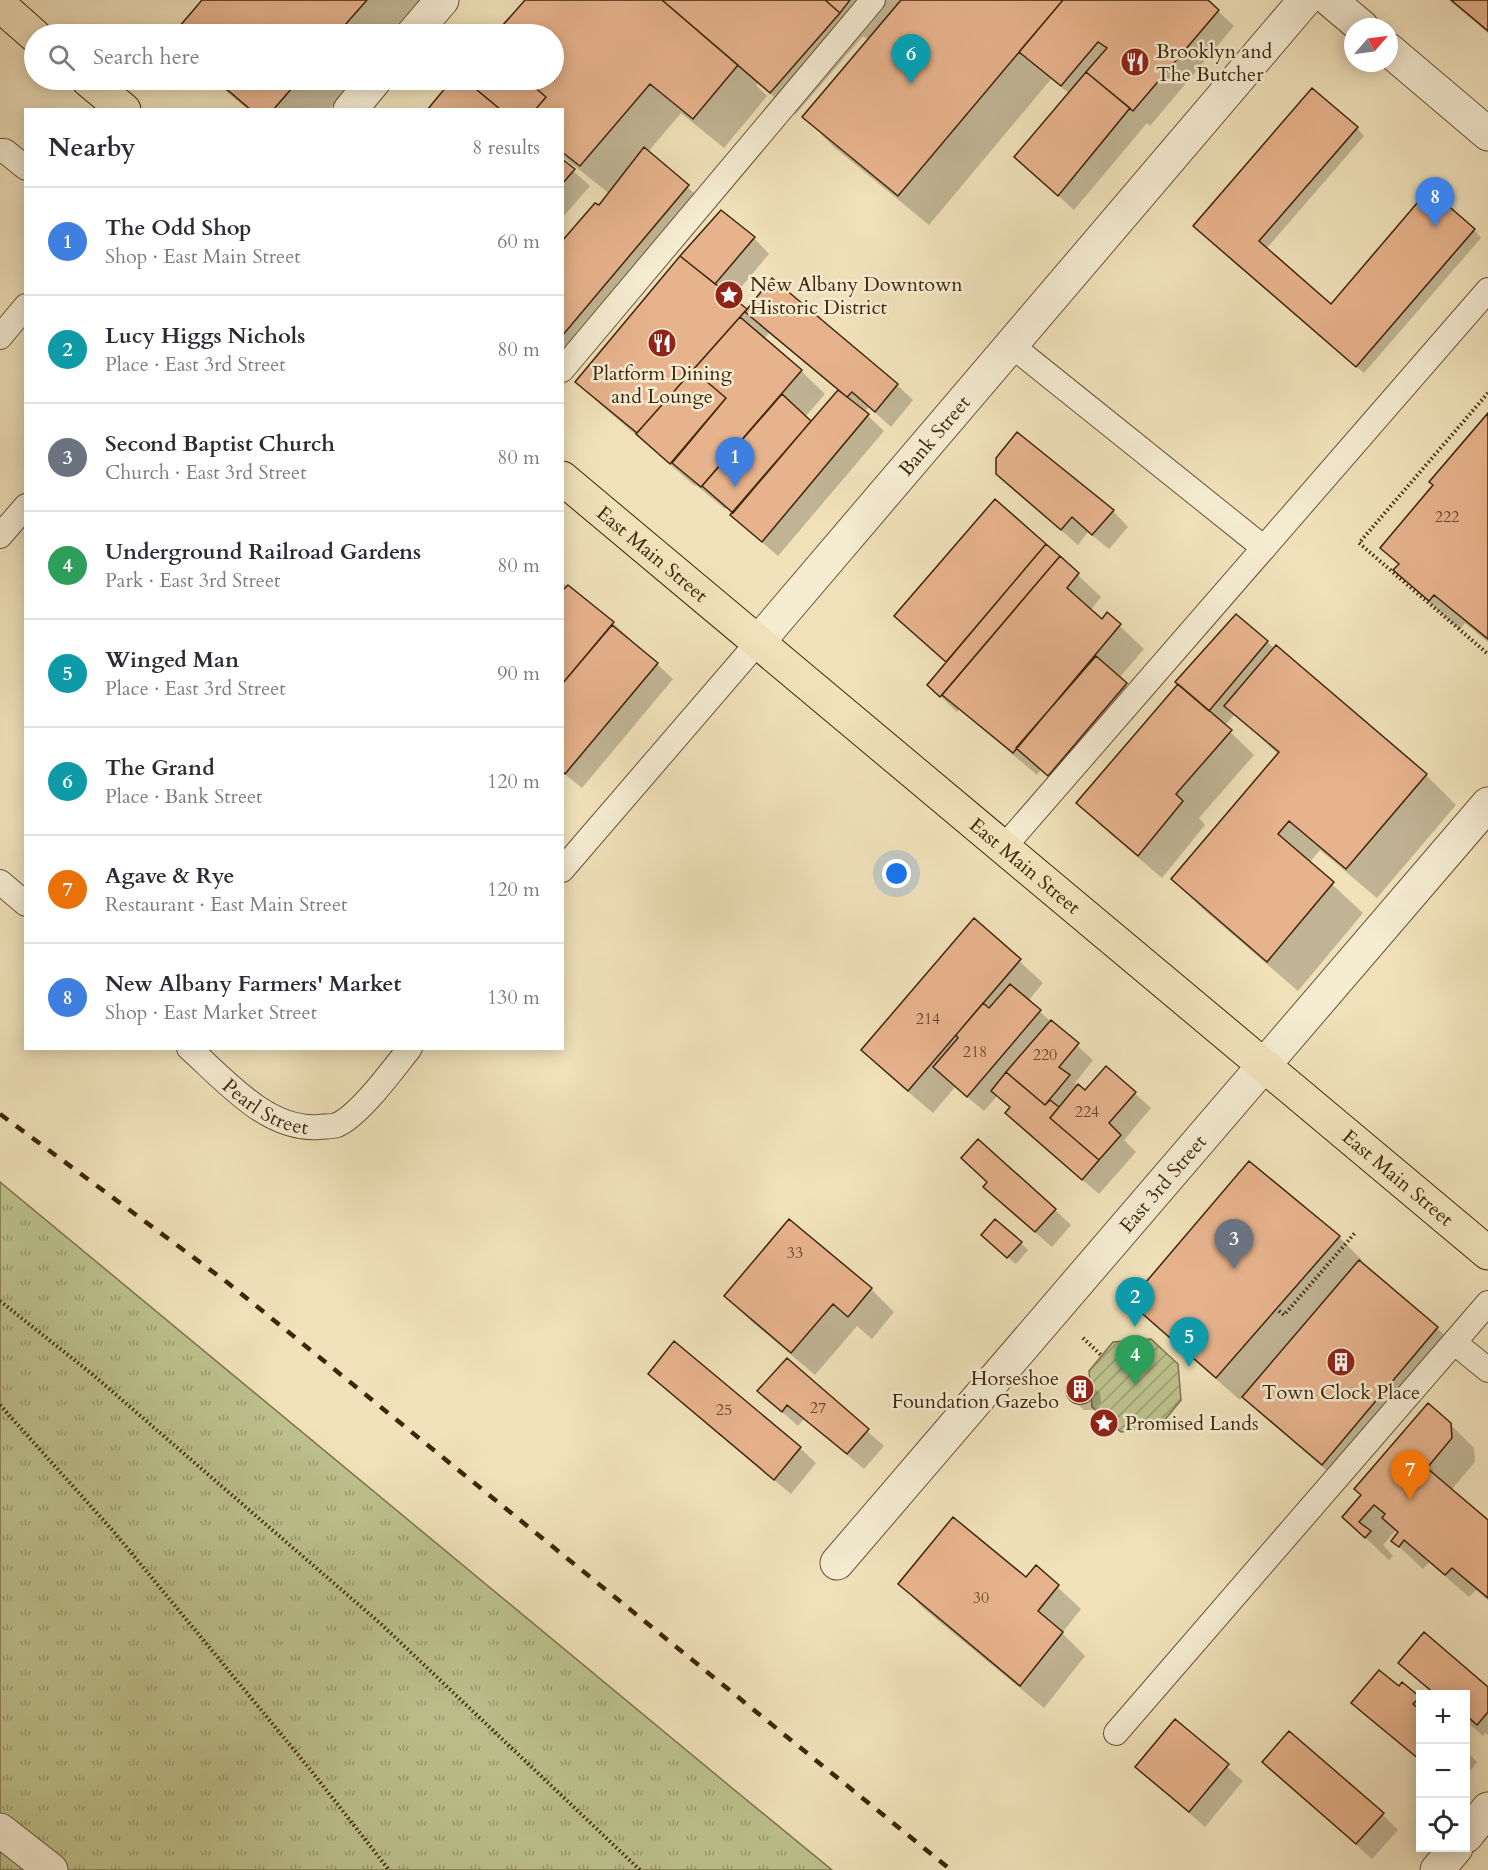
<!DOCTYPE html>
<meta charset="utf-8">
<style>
body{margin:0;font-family:Cardo,serif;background:#f2f2f3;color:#2b2b33}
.controls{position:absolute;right:18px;bottom:18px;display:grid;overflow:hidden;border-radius:0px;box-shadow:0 3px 15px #0003}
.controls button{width:54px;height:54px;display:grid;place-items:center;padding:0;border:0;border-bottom:2px solid #e1e1e2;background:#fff;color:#2b2b33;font:30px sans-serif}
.compass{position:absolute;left:1344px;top:18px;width:54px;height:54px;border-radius:50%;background:#fff;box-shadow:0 3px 15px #0003;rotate:62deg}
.you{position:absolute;left:897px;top:874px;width:21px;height:21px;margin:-15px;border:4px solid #fff;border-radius:50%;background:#1a73e8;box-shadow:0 0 0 9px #1a73e833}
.badge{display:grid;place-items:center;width:39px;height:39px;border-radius:50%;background:#2563eb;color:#fff;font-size:20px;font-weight:700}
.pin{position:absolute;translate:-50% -50px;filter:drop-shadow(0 2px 3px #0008)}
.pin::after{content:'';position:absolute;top:32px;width:21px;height:18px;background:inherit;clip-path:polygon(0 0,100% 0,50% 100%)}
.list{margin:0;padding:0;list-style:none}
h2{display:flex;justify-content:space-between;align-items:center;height:78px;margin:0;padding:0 24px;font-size:26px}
h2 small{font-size:20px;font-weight:400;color:#7c7c81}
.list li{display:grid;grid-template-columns:39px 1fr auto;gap:18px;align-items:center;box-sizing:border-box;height:108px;padding:0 24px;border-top:2px solid #e1e1e2}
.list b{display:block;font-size:22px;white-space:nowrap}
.list p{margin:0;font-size:20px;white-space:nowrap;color:#7c7c81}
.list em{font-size:20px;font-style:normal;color:#7c7c81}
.icon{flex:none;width:33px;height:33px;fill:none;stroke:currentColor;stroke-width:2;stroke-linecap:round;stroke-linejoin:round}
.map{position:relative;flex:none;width:1488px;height:1870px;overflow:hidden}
.search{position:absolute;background:#fff;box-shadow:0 3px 15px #0003;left:24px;top:24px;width:540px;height:66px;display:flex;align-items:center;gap:15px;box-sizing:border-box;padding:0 21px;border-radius:33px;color:#7c7c81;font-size:22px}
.panel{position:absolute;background:#fff;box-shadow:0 3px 15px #0003;left:24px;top:108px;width:540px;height:942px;border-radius:0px}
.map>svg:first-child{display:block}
</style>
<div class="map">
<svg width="1488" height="1870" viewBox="0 0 1488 1870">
<defs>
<pattern id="park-tufts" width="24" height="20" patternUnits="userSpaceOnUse" patternTransform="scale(1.5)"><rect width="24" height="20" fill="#bdc28d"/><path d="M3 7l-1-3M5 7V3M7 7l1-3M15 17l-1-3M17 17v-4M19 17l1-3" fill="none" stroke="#9b9d71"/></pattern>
<pattern id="garden-furrows" width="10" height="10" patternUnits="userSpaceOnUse" patternTransform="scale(1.5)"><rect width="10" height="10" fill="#bdc28d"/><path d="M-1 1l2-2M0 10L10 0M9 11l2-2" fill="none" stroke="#9b9d71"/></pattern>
</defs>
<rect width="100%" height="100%" fill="#f0e1ba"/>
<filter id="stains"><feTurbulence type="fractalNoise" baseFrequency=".00333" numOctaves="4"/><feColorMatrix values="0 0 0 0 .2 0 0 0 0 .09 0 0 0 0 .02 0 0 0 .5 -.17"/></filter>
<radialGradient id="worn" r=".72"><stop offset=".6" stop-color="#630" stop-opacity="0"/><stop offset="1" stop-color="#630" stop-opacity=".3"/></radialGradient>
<path fill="url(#park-tufts)" stroke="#7e744c" stroke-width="1.5" d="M 0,1182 L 726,1783 L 832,1870 L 0,1870 Z"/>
<path fill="url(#garden-furrows)" stroke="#7e744c" stroke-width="1.5" d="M 1151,1339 L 1178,1364 L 1181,1400 L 1159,1427 L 1121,1432 L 1092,1407 L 1089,1371 L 1113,1342 Z"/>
<path fill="#0003" fill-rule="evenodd" d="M 204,0 L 422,0 L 393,34 L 175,34 Z
M 527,0 L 1206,0 L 1234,26 L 1150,126 L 1147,123 L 1074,210 L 1016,157 L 1070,94 L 1051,79 L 929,225 L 834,147 L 804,117 L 869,40 L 863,36 L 795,115 L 758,83 L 756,85 L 767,96 L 724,148 L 681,113 L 648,152 L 704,202 L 562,371 L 562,243 L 610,194 L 562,156 L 562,110 L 429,110 L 454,80 L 462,80 L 467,84 L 468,82 L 466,80 L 554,80 L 554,34 L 497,34 Z
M 1449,0 L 1488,0 L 1488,33 Z
M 213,80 L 354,80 L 329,110 L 248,110 Z
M 1357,128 L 1364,136 L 1266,249 L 1331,306 L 1474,230 L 1481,238 L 1364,373 L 1203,233 Z
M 562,161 L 590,186 L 562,218 Z
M 754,238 L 769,254 L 732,298 L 747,311 L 897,385 L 913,400 L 891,427 L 869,407 L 864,412 L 884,431 L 778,556 L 748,530 L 727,507 L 725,509 L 696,485 L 695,486 L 601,405 L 577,382 ZM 769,333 L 839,391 L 811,423 L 805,417 L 825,394 L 801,371 L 764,339 Z
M 1488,416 L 1488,642 L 1465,623 L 1460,630 L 1426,600 L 1396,570 L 1400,566 L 1382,548 L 1435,486 Z
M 998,474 L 1113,511 L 1128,527 L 1109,549 L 1088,532 L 1078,545 Z
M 995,501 L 1059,557 L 1101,597 L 1090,611 L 1103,621 L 1107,614 L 1144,649 L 1119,678 L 1141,700 L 1064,790 L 1041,770 L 1037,775 L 959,709 L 957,712 L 929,685 L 947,664 L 896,616 Z
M 562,582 L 613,623 L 673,679 L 582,788 L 562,772 Z
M 1267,642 L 1426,775 L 1456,805 L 1377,898 L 1320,850 L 1309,863 L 1363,913 L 1298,991 L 1203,909 L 1173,879 L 1279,755 L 1235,714 L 1224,726 L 1254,755 L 1199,818 L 1205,825 L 1162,878 L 1101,826 L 1078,803 Z
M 974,920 L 1043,983 L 1028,1001 L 1093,1060 L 1075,1083 L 1085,1093 L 1106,1068 L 1151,1108 L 1124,1140 L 1136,1152 L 1099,1194 L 1023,1129 L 1011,1108 L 998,1095 L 984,1111 L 955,1087 L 933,1113 L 886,1073 L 863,1050 Z
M 1001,1202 L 1055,1210 L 1071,1225 L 1052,1247 Z
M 1339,1237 L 1362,1260 L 1360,1263 L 1437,1328 L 1461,1351 L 1346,1487 L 1268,1420 L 1244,1396 L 1240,1400 L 1154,1325 L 1131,1302 Z
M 990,1242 L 1021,1243 L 1028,1250 L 1016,1264 Z
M 871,1289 L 894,1312 L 872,1339 L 857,1326 L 815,1375 L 749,1319 L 726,1296 Z
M 787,1360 L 884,1446 L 864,1469 L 804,1419 L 798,1426 L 759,1391 Z
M 650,1374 L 800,1448 L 816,1463 L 791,1494 L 666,1390 Z
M 1074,1378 L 1083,1378 L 1100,1393 L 1101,1402 L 1094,1410 L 1084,1410 L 1068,1396 L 1067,1385 Z
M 1450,1424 L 1474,1448 L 1475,1462 L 1451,1490 L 1488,1522 L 1488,1600 L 1476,1590 L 1469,1597 L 1429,1562 L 1423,1569 L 1393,1541 L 1399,1533 L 1396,1530 L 1383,1545 L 1393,1556 L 1389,1560 L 1344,1517 Z
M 1036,1567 L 1081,1609 L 1062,1633 L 1085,1656 L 1044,1708 L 923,1608 L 900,1584 L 1026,1579 Z
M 1400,1663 L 1488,1689 L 1488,1735 L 1485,1733 L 1483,1736 L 1466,1721 L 1466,1694 L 1435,1694 Z
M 1402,1684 L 1420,1699 L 1420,1761 L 1369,1719 L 1353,1703 L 1399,1688 Z
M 1175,1721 L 1243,1781 L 1205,1827 L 1137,1767 Z
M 1466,1750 L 1477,1762 L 1466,1776 Z
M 1264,1762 L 1382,1814 L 1398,1830 L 1372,1859 Z"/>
<path fill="#e7b38d" stroke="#3e250b" stroke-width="1.5" d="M 202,0 L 367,0 L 337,34 L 173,34 Z
M 525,0 L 662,0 L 738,65 L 693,119 L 650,84 L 580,166 L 562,152 L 562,110 L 535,110 L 546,97 L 526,80 L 554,80 L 554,34 L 495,34 Z
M 662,0 L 825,0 L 840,13 L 770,93 Z
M 825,0 L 850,0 L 840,13 Z
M 901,0 L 1063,0 L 898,196 L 802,117 Z
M 1063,0 L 1208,0 L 1219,10 L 1133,111 L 1086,72 L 1107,48 L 1098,42 L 1061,86 L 1019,52 Z
M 1451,0 L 1488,0 L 1488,31 Z
M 1086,72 L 1130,108 L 1058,196 L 1014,157 Z
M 216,80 L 299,80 L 273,110 L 251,110 Z
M 452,80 L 465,80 L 501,110 L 427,110 Z
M 465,80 L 526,80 L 546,97 L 535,110 L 501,110 Z
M 1312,88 L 1358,127 L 1259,241 L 1331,304 L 1429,189 L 1475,229 L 1356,367 L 1193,226 Z
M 644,147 L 689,185 L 562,336 L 562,241 L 595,203 L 599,205 Z
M 562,159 L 575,169 L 562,184 Z
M 721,210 L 755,237 L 715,284 L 680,256 Z
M 680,256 L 747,309 L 637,433 L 575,382 Z
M 772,278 L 898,384 L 875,412 L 852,392 L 847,397 L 745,312 Z
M 740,317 L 802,370 L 701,487 L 672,463 L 726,398 L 693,370 Z
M 693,370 L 726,398 L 670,464 L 636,434 Z
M 838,390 L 869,414 L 762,542 L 730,515 Z
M 782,394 L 811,421 L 733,513 L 702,486 Z
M 1488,413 L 1488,639 L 1434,595 L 1429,601 L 1393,570 L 1399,564 L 1380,548 L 1433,485 L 1429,482 Z
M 1017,432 L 1114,510 L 1092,535 L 1072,517 L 1061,530 L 996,474 L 996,458 Z
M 995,499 L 1046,544 L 946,662 L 894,616 Z
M 1046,544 L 1060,556 L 940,697 L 927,685 Z
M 1060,556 L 1079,573 L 1067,588 L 1102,619 L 1107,612 L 1121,624 L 1013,753 L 942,695 Z
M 568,585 L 614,622 L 562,684 L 562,591 Z
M 1236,614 L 1268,641 L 1209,711 L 1175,682 Z
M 612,625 L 658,663 L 565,774 L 562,771 L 562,684 Z
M 1276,645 L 1427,774 L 1346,869 L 1289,821 L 1278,834 L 1334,882 L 1267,962 L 1171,879 L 1279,752 L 1224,706 Z
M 1096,656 L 1127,683 L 1048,776 L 1016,748 Z
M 1178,684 L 1232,730 L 1176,794 L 1183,801 L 1138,856 L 1076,803 Z
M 974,918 L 1021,959 L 908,1091 L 861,1050 Z
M 1010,984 L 1041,1010 L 967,1097 L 933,1067 L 958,1038 L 956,1035 L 983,1003 L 989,1008 Z
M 1051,1020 L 1079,1043 L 1059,1067 L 1070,1075 L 1045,1105 L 1006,1072 Z
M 1106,1066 L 1136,1092 L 1109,1123 L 1121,1135 L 1099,1160 L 1050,1118 L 1078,1084 L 1085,1090 Z
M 1006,1072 L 1045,1105 L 1050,1100 L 1059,1107 L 1050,1118 L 1099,1160 L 1082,1180 L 1005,1113 L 1010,1107 L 991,1091 Z
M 978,1139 L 1056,1209 L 1035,1232 L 983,1187 L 987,1182 L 961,1158 Z
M 1249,1161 L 1340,1236 L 1216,1378 L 1129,1302 Z
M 789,1219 L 872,1288 L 848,1317 L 833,1304 L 791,1353 L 724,1296 Z
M 995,1219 L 1022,1242 L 1007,1258 L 981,1235 Z
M 1359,1260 L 1438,1327 L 1322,1465 L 1242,1397 Z
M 674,1341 L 801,1447 L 774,1480 L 648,1374 Z
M 787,1358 L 869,1429 L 847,1454 L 787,1405 L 782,1412 L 757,1391 Z
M1066 1390a14 14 0 1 1 28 0a14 14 0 1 1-28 0Z
M 1428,1403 L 1451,1423 L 1452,1438 L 1427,1468 L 1488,1520 L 1488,1598 L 1452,1568 L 1445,1575 L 1404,1540 L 1399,1547 L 1391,1541 L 1398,1532 L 1382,1518 L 1385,1514 L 1374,1505 L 1359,1522 L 1371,1531 L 1365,1538 L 1342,1517 L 1361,1495 L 1354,1489 Z
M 953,1517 L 1026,1577 L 1036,1565 L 1059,1585 L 1038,1611 L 1063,1632 L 1020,1686 L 898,1584 Z
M 1424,1632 L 1488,1687 L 1488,1712 L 1477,1725 L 1469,1718 L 1467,1721 L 1466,1720 L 1466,1694 L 1435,1694 L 1398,1663 Z
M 1379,1670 L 1399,1686 L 1402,1682 L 1420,1697 L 1413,1704 L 1420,1710 L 1420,1760 L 1351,1703 Z
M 1175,1719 L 1229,1764 L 1189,1812 L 1135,1767 Z
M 1289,1731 L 1384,1813 L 1356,1844 L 1262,1762 Z"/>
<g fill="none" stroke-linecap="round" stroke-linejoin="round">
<g stroke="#6a5437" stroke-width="26">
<g id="service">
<path d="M 0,151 L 5,151 L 26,168"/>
<path d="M 0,337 L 26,306"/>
<path d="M 1011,345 L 1264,548"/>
<path d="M 562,370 L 873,0"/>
<path d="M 0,536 L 26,506"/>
<path d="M 1004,847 L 1488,290"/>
<path d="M 562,870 L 759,641"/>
<path d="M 0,882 L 26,904"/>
<path id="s1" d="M 189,1048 C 225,1080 267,1131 319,1127 C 324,1126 332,1127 337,1125 C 360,1115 393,1069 410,1048"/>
<path d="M 1455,1343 L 1488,1370"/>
<path d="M 1116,1733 L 1488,1303"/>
</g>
</g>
<g stroke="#6a5437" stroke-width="35">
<g id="minor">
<path d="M 413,34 L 442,0"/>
<path d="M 350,110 L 375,80"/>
<path id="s2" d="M 759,641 L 1305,0"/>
<path id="s3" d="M 837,1563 L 1488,804"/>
<path d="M 0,1830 L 51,1870"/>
<path d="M 1466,1836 L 1488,1809"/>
<path d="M 1437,1870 L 1456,1848"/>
</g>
</g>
<g stroke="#6a5437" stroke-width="35">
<path id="tertiary" d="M 1330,0 L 1362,27
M 1389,50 L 1488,134"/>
</g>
<g stroke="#3e250b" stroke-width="35">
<g id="primary">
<path d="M 0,5 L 34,35"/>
<path d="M 88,80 L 124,110"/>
<path id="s4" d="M 562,478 L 1488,1253"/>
</g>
</g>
<path stroke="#3e250b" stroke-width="4" stroke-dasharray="1.5 3" stroke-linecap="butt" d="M 1488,393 L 1359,543 L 1488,654
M 0,1301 L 92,1374 L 381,1624 L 640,1870
M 1279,1311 L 1284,1315 L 1355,1233
M 1083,1338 L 1102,1356
M 0,1405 L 114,1532 L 309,1768 L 389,1870"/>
<use href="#service" stroke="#f5ecd2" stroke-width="24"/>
<use href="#minor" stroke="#f5ecd2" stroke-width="33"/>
<use href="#tertiary" stroke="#f5ecd2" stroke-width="33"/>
<use href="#primary" stroke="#f0e1ba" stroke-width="33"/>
<path stroke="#3e250b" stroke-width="4.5" stroke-dasharray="10 10" stroke-linecap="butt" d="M 0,1114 L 228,1283 L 951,1870"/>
</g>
<defs>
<g id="restaurant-disc" transform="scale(1.5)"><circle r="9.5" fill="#8f2418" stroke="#f5ecd2"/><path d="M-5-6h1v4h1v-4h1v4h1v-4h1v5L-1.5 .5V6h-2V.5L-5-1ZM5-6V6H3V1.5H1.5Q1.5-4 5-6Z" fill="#fff"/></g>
<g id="sight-disc" transform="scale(1.5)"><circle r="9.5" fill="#8f2418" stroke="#f5ecd2"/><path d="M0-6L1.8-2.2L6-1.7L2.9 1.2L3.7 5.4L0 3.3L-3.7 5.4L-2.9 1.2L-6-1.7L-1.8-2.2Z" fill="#fff"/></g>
<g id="building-disc" transform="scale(1.5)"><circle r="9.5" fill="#8f2418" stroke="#f5ecd2"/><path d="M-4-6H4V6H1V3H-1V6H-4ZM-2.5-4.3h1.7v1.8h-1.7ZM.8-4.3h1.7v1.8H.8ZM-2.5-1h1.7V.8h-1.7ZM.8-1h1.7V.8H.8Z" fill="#fff"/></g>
</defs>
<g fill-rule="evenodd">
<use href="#restaurant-disc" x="1135" y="62"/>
<use href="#sight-disc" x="729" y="295"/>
<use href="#restaurant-disc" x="662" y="343"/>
<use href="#building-disc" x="1341" y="1362"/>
<use href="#building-disc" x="1080" y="1389"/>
<use href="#sight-disc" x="1104" y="1423"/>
</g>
<g text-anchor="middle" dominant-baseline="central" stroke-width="5" stroke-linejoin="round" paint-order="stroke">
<g font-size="16" fill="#68482c">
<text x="1447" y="517">222</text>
<text x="928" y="1019">214</text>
<text x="975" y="1052">218</text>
<text x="1045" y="1055">220</text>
<text x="1087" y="1112">224</text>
<text x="795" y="1253">33</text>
<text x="818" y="1408">27</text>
<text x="724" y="1410">25</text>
<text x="981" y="1598">30</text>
</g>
<g font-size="20" fill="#3e250b" stroke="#f5ecd2" text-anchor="start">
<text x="1156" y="51">Brooklyn and<tspan x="1156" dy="23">The Butcher</tspan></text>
<text x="750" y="284">New Albany Downtown<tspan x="750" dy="23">Historic District</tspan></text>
<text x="662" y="373" text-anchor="middle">Platform Dining<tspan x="662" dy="23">and Lounge</tspan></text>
<text x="1059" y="1378" text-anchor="end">Horseshoe<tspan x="1059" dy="23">Foundation Gazebo</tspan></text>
<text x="1341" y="1392" text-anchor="middle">Town Clock Place</text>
<text x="1125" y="1423">Promised Lands</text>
</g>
<g font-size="20" fill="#3e250b" stroke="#f5ecd2">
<text stroke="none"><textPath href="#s2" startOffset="270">Bank Street</textPath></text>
<text stroke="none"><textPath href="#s4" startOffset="118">East Main Street</textPath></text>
<text stroke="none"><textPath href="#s4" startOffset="604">East Main Street</textPath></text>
<text stroke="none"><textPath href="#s1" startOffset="98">Pearl Street</textPath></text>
<text stroke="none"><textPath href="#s4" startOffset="1090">East Main Street</textPath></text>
<text stroke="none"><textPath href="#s3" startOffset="500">East 3rd Street</textPath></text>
</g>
</g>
<rect width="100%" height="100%" filter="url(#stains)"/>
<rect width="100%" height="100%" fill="url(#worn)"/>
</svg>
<div class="controls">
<button>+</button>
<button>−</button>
<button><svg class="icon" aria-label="locate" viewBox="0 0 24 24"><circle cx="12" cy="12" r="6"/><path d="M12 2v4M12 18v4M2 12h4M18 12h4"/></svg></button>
</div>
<svg class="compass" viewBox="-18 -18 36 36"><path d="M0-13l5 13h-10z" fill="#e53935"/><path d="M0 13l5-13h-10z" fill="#7c7c81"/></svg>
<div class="you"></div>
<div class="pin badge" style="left:735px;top:487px;background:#3f7fe0">1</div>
<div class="pin badge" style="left:1135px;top:1327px;background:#0f9aa8">2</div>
<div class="pin badge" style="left:1234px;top:1269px;background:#6b7280">3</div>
<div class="pin badge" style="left:1135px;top:1385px;background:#2e9e5b">4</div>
<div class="pin badge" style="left:1189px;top:1367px;background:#0f9aa8">5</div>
<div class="pin badge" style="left:911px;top:84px;background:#0f9aa8">6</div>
<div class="pin badge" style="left:1410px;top:1500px;background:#e8710a">7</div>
<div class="pin badge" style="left:1435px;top:227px;background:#3f7fe0">8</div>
<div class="search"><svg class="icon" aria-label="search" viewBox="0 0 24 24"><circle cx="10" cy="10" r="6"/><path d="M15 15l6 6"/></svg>Search here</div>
<section class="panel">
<h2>Nearby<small>8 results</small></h2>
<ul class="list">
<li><span class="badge" style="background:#3f7fe0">1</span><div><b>The Odd Shop</b><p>Shop · East Main Street</p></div><em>60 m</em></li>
<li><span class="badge" style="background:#0f9aa8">2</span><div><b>Lucy Higgs Nichols</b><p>Place · East 3rd Street</p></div><em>80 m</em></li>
<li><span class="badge" style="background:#6b7280">3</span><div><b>Second Baptist Church</b><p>Church · East 3rd Street</p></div><em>80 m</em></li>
<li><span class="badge" style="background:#2e9e5b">4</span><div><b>Underground Railroad Gardens</b><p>Park · East 3rd Street</p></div><em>80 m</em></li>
<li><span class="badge" style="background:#0f9aa8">5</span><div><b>Winged Man</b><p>Place · East 3rd Street</p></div><em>90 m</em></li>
<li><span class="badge" style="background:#0f9aa8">6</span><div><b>The Grand</b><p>Place · Bank Street</p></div><em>120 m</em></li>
<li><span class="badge" style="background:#e8710a">7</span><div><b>Agave &amp; Rye</b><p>Restaurant · East Main Street</p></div><em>120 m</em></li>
<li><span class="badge" style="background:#3f7fe0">8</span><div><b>New Albany Farmers' Market</b><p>Shop · East Market Street</p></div><em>130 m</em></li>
</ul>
</section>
</div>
